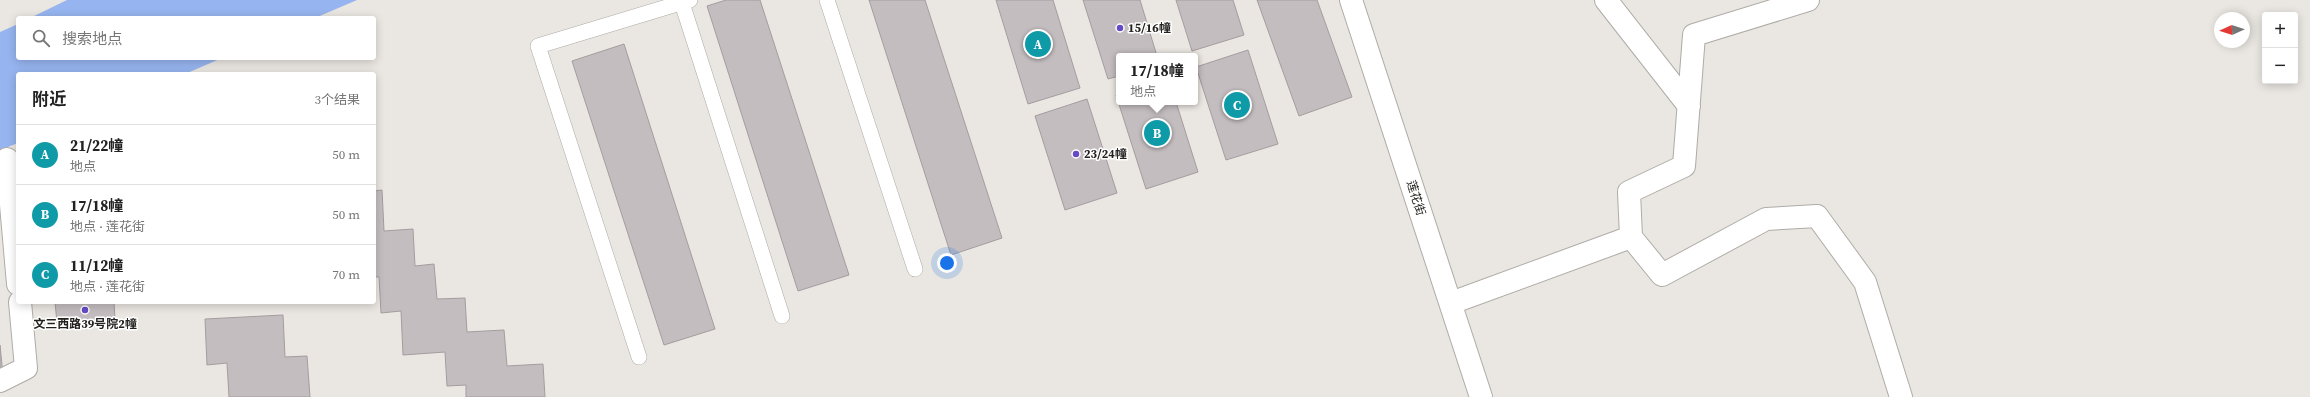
<!DOCTYPE html>
<html lang="zh">
<meta charset="utf-8">
<style>
body{margin:0;font-family:"Source Serif 4","Noto Sans SC",serif;background:#f2f2f2;color:#222}
.controls{position:absolute;right:12px;top:12px;display:grid;overflow:hidden;border-radius:4px;box-shadow:0 2px 10px #0003}
.controls button{width:36px;height:36px;display:grid;place-items:center;padding:0;border:0;border-bottom:1px solid #e0e0e0;background:#fff;color:#222;font:20px sans-serif}
.compass{position:absolute;left:2214px;top:12px;width:36px;height:36px;border-radius:50%;background:#fff;box-shadow:0 2px 10px #0003;rotate:267deg}
.you{position:absolute;left:947px;top:263px;width:14px;height:14px;margin:-10px;border:3px solid #fff;border-radius:50%;background:#1a73e8;box-shadow:0 0 0 6px #1a73e833}
.badge{display:grid;place-items:center;width:26px;height:26px;border-radius:50%;background:#db2777;color:#fff;font-size:13px;font-weight:700}
.pin{position:absolute;translate:-50% -50%;border:2px solid #fff;box-shadow:0 1px 4px #0006}
.popup{position:absolute;left:1116px;top:53px;width:82px;height:52px;box-sizing:border-box;display:grid;place-content:center;border-radius:4px;background:#fff;filter:drop-shadow(0 1px 3px #0005);font-size:13px;white-space:nowrap;color:#767676}
.popup b{font-size:15px;color:#222}
.popup::after{content:'';position:absolute;left:50%;top:100%;margin-left:-8px;border:8px solid transparent;border-top-color:#fff}
.list{margin:0;padding:0;list-style:none}
h2{display:flex;justify-content:space-between;align-items:center;height:52px;margin:0;padding:0 16px;font-size:17px}
h2 small{font-size:13px;font-weight:400;color:#767676}
.list li{display:grid;grid-template-columns:26px 1fr auto;gap:12px;align-items:center;box-sizing:border-box;height:60px;padding:0 16px;border-top:1px solid #e0e0e0}
.list b{display:block;font-size:15px;white-space:nowrap}
.list p{margin:0;font-size:13px;white-space:nowrap;color:#767676}
.list em{font-size:13px;font-style:normal;color:#767676}
.icon{flex:none;width:22px;height:22px;fill:none;stroke:currentColor;stroke-width:2;stroke-linecap:round;stroke-linejoin:round}
.map{position:relative;flex:none;width:2310px;height:397px;overflow:hidden}
.search{position:absolute;background:#fff;box-shadow:0 2px 10px #0003;left:16px;top:16px;width:360px;height:44px;display:flex;align-items:center;gap:10px;box-sizing:border-box;padding:0 14px;border-radius:4px;color:#767676;font-size:15px}
.panel{position:absolute;background:#fff;box-shadow:0 2px 10px #0003;left:16px;top:72px;width:360px;height:232px;border-radius:4px}
.map>svg:first-child{display:block}
</style>
<div class="map">
<svg width="2310" height="397" viewBox="0 0 2310 397">
<rect width="100%" height="100%" fill="#eae6e1"/>
<path fill="#96b4ef" d="M 67,0 L 357,0 L 315,18 L 30,18 Z
M 18,24 L 18,58 L 222,58 L 185,74 L 18,74 L 18,143 L 0,150 L 0,32 Z"/>
<path fill="#c4bdc0" stroke="#a49da0" d="M 726,0 L 760,0 L 849,275 L 798,291 L 707,6 Z
M 869,0 L 925,0 L 1002,238 L 951,255 Z
M 996,0 L 1053,0 L 1080,88 L 1028,104 Z
M 1083,0 L 1140,0 L 1157,56 L 1119,56 L 1119,76 L 1108,79 Z
M 1176,0 L 1233,0 L 1244,35 L 1192,51 Z
M 1257,0 L 1317,0 L 1352,97 L 1299,116 Z
M 624,44 L 715,329 L 664,345 L 572,61 Z
M 1248,50 L 1278,144 L 1226,160 L 1196,67 Z
M 1119,94 L 1119,102 L 1176,102 L 1198,172 L 1146,189 L 1116,95 Z
M 1087,99 L 1117,193 L 1065,210 L 1035,116 Z
M 382,190 L 384,231 L 413,229 L 415,266 L 434,264 L 437,299 L 465,298 L 467,332 L 504,330 L 507,366 L 543,364 L 545,397 L 466,397 L 466,385 L 447,386 L 445,352 L 403,355 L 401,311 L 381,313 L 379,277 L 374,277 L 374,191 Z
M 55,302 L 114,302 L 115,319 L 57,323 Z
M 283,315 L 285,357 L 307,356 L 310,397 L 229,397 L 227,363 L 207,365 L 205,319 Z
M 0,345 L 3,375 L 0,375 Z"/>
<g fill="none" stroke-linecap="round" stroke-linejoin="round">
<g stroke="#afaca7" stroke-width="16">
<path id="lane" d="M 827,0 L 915,269
M 682,3 L 782,316
M 639,357 L 538,46 L 690,0"/>
</g>
<g stroke="#afaca7" stroke-width="24">
<path id="street" d="M 1351,0 L 1481,397
M 1606,0 L 1689,106
M 1808,0 L 1694,35 L 1684,166 L 1629,192 L 1631,237 L 1662,275 L 1766,219 L 1817,216 L 1865,282 L 1901,397
M 7,159 L 18,284
M 1451,303 L 1631,237
M 0,381 L 26,368 L 20,302"/>
</g>
<use href="#lane" stroke="#fff" stroke-width="15"/>
<use href="#street" stroke="#fff" stroke-width="22"/>
</g>
<g fill="#654bc3" stroke="#fff" stroke-width="1.5">
<circle cx="1120" cy="28" r="4"/>
<circle cx="1076" cy="154" r="4"/>
<circle cx="85" cy="310" r="4"/>
</g>
<g text-anchor="middle" dominant-baseline="central" stroke-width="3" stroke-linejoin="round" paint-order="stroke">
<g font-size="12" font-weight="bold" fill="#22211f" stroke="#fff" text-anchor="start">
<text x="1128" y="28">15/16幢</text>
<text x="1084" y="154">23/24幢</text>
<text x="85" y="324" text-anchor="middle">文三西路39号院2幢</text>
</g>
<g font-size="12" fill="#22211f" stroke="#fff">
<text transform="translate(1416 198) rotate(72)">莲花街</text>
</g>
</g>
</svg>
<div class="controls">
<button>+</button>
<button>−</button>
</div>
<svg class="compass" viewBox="-18 -18 36 36"><path d="M0-13l5 13h-10z" fill="#e53935"/><path d="M0 13l5-13h-10z" fill="#767676"/></svg>
<div class="you"></div>
<div class="pin badge" style="left:1038px;top:44px;background:#0f9aa8">A</div>
<div class="pin badge" style="left:1157px;top:133px;background:#0f9aa8">B</div>
<div class="popup"><b>17/18幢</b>地点</div>
<div class="pin badge" style="left:1237px;top:105px;background:#0f9aa8">C</div>
<div class="search"><svg class="icon" aria-label="search" viewBox="0 0 24 24"><circle cx="10" cy="10" r="6"/><path d="M15 15l6 6"/></svg>搜索地点</div>
<section class="panel">
<h2>附近<small>3个结果</small></h2>
<ul class="list">
<li><span class="badge" style="background:#0f9aa8">A</span><div><b>21/22幢</b><p>地点</p></div><em>50 m</em></li>
<li><span class="badge" style="background:#0f9aa8">B</span><div><b>17/18幢</b><p>地点 · 莲花街</p></div><em>50 m</em></li>
<li><span class="badge" style="background:#0f9aa8">C</span><div><b>11/12幢</b><p>地点 · 莲花街</p></div><em>70 m</em></li>
</ul>
</section>
</div>
